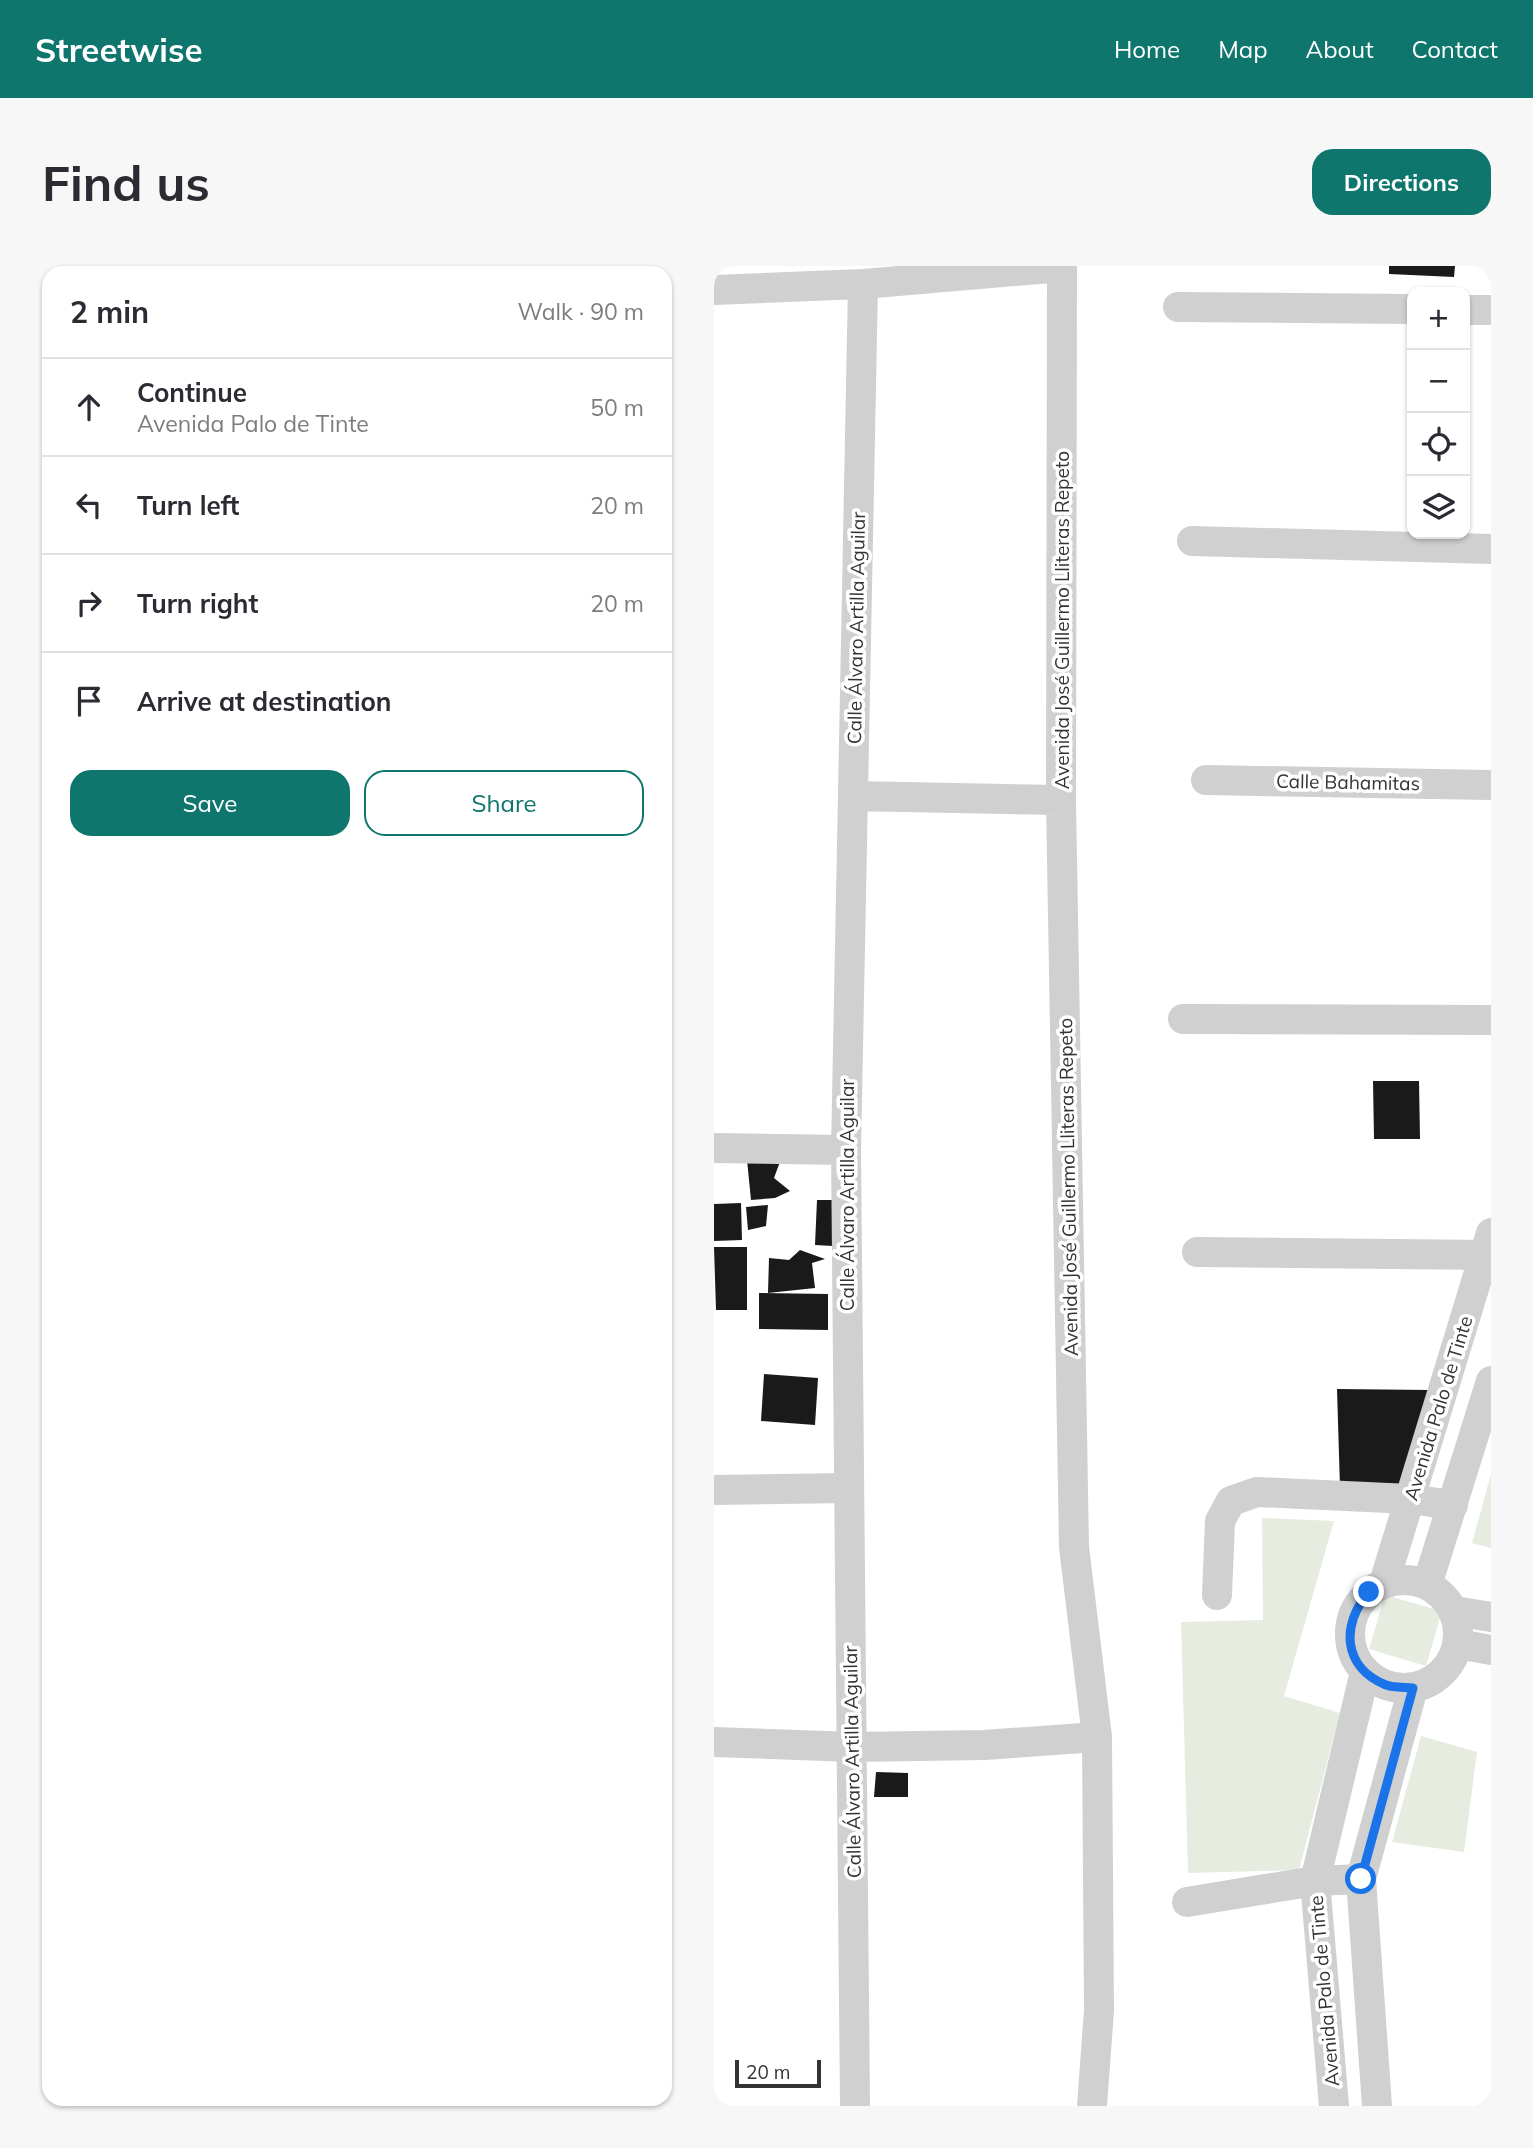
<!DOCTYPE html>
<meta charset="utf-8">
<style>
body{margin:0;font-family:Mulish,sans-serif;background:#f7f7f7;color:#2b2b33}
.controls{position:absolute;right:21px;top:21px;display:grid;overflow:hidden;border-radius:14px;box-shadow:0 2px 5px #0004}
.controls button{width:63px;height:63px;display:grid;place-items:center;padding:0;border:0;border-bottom:2px solid #e1e1e2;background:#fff;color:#2b2b33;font:35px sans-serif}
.scale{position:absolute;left:21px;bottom:18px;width:86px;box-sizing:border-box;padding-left:7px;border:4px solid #333;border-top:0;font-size:19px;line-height:24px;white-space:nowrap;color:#333;-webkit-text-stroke:5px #fff;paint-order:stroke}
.stop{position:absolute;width:21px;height:21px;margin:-16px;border:5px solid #1a73e8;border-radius:50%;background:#fff}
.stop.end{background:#1a73e8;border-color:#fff;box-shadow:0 2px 7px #0008}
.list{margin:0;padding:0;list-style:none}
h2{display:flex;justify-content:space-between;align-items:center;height:91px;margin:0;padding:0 28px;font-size:30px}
h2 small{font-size:23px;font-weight:400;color:#7c7c81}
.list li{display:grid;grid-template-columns:46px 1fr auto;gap:21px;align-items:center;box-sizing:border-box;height:98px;padding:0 28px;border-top:2px solid #e1e1e2}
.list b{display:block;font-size:26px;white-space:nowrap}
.list p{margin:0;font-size:23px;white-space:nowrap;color:#7c7c81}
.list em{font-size:23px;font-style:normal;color:#7c7c81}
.actions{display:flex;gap:14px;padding:21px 28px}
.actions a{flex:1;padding:16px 0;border:2px solid #0f766e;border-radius:21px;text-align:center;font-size:24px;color:#0f766e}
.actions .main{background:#0f766e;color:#fff}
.icon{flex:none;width:38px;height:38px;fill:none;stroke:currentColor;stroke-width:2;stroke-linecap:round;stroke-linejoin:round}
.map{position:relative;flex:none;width:777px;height:1840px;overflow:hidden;border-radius:21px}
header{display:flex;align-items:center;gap:42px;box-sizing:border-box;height:98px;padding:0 35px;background:#0f766e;color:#fff}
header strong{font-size:33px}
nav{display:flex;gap:38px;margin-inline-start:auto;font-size:24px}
.intro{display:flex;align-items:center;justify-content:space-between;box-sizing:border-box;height:168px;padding:0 42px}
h1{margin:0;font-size:49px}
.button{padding:18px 32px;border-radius:21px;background:#0f766e;color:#fff;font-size:24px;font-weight:700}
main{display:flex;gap:42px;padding:0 42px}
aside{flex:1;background:#fff;border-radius:21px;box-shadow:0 2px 5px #0004}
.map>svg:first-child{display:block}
</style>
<header>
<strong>Streetwise</strong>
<nav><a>Home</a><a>Map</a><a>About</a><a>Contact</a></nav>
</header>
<div class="intro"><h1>Find us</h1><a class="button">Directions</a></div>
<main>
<aside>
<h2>2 min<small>Walk · 90 m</small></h2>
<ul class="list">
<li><svg class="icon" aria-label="ahead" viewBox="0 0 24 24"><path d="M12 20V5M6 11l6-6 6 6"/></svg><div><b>Continue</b><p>Avenida Palo de Tinte</p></div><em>50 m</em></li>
<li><svg class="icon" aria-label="left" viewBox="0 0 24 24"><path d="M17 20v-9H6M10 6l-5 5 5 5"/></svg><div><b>Turn left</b></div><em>20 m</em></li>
<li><svg class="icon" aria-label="right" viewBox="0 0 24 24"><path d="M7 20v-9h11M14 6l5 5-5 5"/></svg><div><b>Turn right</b></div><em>20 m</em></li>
<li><svg class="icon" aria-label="arrive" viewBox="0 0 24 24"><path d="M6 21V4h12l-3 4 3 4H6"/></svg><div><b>Arrive at destination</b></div></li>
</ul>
<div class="actions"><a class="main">Save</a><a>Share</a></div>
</aside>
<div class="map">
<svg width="777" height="1840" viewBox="0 0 777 1840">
<rect width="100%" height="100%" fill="#fff"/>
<path fill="#e6ecdf" d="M 777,1208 L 777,1282 L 758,1277 Z
M 548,1252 L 620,1255 L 570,1430 L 626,1447 L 585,1604 L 474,1607 L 467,1356 L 549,1354 Z
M 671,1329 L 728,1345 L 712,1400 L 655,1383 Z
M 707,1470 L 763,1486 L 750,1586 L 678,1576 Z"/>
<path fill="#1a1a1a" d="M 675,0 L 741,0 L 740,11 L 675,8 Z
M 659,815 L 705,815 L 706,873 L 660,873 Z
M 67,893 L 60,912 L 76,925 L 61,932 L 37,934 L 33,894 Z
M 103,934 L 121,934 L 119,980 L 101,979 Z
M 27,937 L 28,974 L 0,975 L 0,938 Z
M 54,939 L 52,960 L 34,964 L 32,941 Z
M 0,981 L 33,981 L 33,1044 L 2,1044 Z
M 86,984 L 111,993 L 98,997 L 101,1022 L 54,1027 L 55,992 L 75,994 Z
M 45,1027 L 114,1028 L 114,1064 L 45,1063 Z
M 50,1108 L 104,1112 L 101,1159 L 47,1155 Z
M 623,1123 L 716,1124 L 700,1219 L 626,1222 Z
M 162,1506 L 194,1507 L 194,1531 L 160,1531 Z"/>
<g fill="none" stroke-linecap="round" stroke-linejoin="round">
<path stroke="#d0d0d0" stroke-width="30" d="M 348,0 L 347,534 L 360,1281 L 383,1471 L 385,1744 L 378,1840
M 0,24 L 149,18 L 348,1
M 464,41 L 698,43
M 751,44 L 777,44
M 478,275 L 777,283
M 492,514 L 777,519
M 139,530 L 347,534
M 469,753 L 777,754
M 0,882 L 132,884
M 483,986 L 777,989
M 0,1224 L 134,1222
M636 1368a54 54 0 1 1 108 0a54 54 0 1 1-108 0Z
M 670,1317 L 777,967
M 713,1319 L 777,1115
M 503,1329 L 506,1255 L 517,1235 L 543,1226 L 696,1233 L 739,1239
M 740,1345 L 777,1351
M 744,1378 L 777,1384
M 0,1476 L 139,1481 L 270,1479 L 383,1471
M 473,1636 L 601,1615 L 647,1613
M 141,1840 L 132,884 L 149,18
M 620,1840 L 601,1615 L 651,1406
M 663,1840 L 647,1613 L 699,1422"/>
</g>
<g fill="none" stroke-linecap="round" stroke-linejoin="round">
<path stroke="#1a73e8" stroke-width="9" d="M 647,1613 L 699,1422 C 691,1421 680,1422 672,1419 C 628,1401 627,1358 655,1326"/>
</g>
<g text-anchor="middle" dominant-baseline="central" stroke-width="7" stroke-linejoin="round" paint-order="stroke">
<g font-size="19" fill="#333" stroke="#fff">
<text transform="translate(348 354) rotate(-90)">Avenida José Guillermo Lliteras Repeto</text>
<text transform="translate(142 362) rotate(-89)">Calle Álvaro Artilla Aguilar</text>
<text transform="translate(634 516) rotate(1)">Calle Bahamitas</text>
<text transform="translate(354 921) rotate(-91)">Avenida José Guillermo Lliteras Repeto</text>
<text transform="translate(133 929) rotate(-90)">Calle Álvaro Artilla Aguilar</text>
<text transform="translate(724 1142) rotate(-73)">Avenida Palo de Tinte</text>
<text transform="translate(138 1496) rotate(-91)">Calle Álvaro Artilla Aguilar</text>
<text transform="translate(610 1725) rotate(-95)">Avenida Palo de Tinte</text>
</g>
</g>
</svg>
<div class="controls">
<button>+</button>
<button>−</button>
<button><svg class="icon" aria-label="locate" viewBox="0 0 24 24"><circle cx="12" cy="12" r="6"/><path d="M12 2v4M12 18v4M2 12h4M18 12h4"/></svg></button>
<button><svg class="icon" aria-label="layers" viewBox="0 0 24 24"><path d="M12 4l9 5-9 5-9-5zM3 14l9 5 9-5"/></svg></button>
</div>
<div class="scale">20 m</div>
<div class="stop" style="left:647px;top:1613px"></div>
<div class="stop end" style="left:655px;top:1326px"></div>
</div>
</main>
